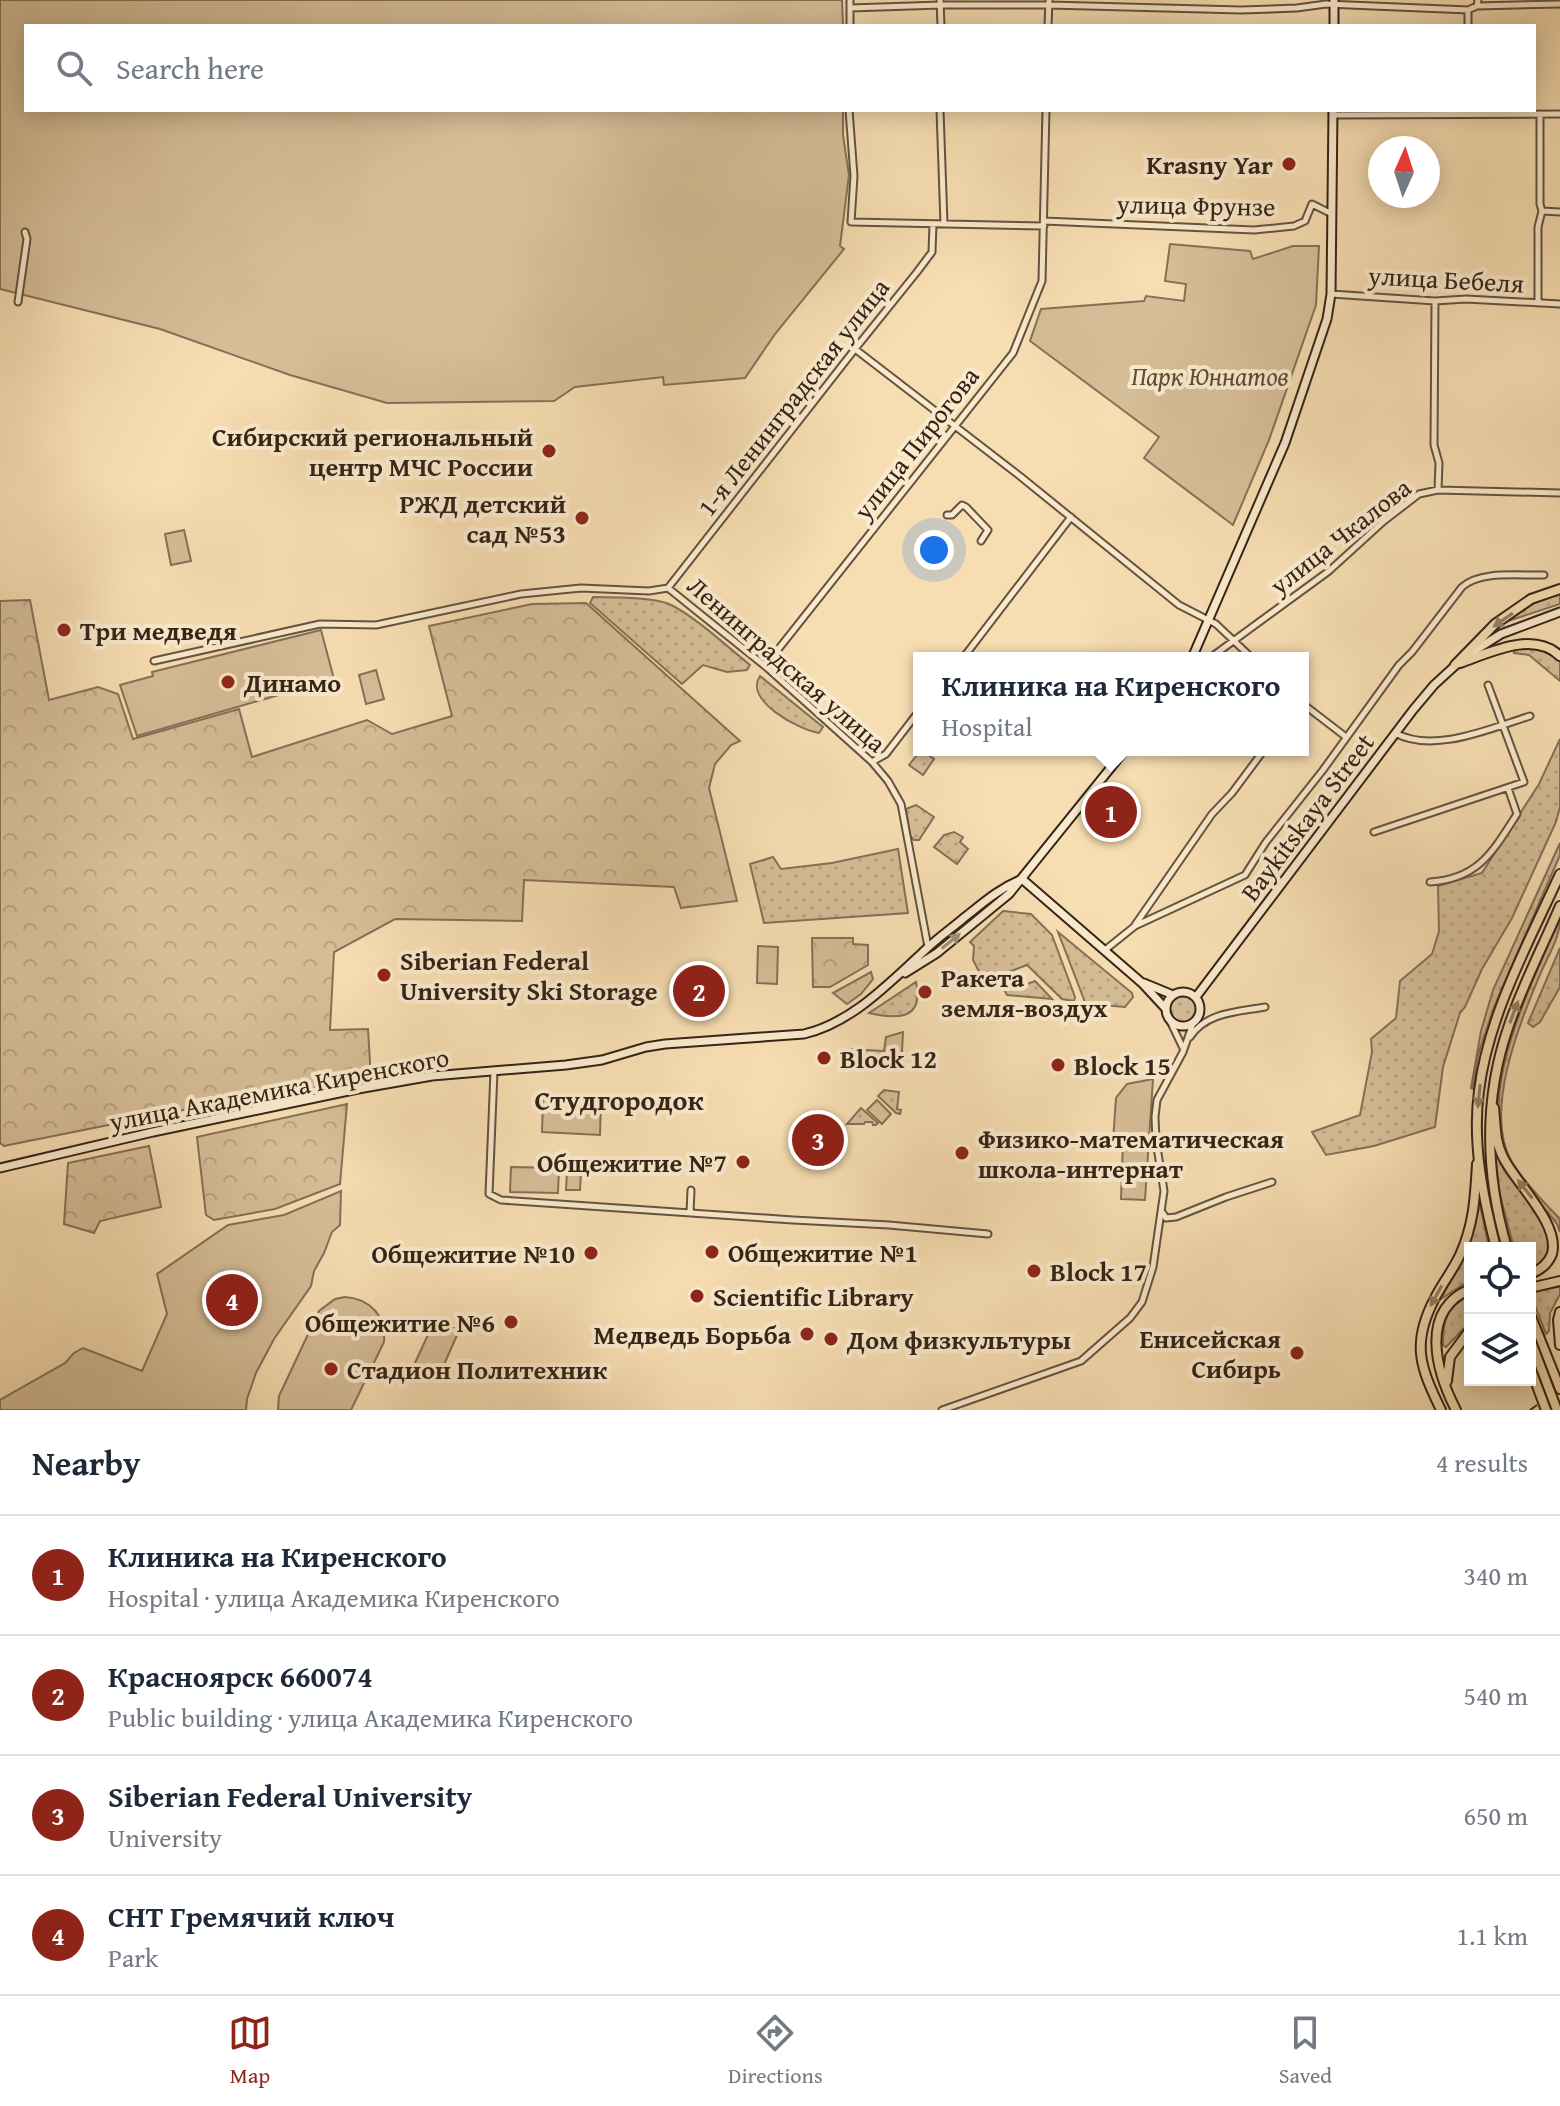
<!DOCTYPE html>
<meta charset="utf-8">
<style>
body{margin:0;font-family:"Gentium Book Plus",serif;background:#f6f6f7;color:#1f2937}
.controls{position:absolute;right:24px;bottom:24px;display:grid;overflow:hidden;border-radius:0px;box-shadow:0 4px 20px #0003}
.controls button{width:72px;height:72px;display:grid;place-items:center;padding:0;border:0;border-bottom:2px solid #e0e1e3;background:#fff;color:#1f2937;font:40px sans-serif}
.compass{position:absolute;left:1368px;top:136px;width:72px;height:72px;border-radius:50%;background:#fff;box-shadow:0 4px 20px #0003;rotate:3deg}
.you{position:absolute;left:934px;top:550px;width:28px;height:28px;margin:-20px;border:6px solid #fff;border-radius:50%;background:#1a73e8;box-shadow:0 0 0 12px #1a73e833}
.badge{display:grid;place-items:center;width:52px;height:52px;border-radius:50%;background:#8f2418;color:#fff;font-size:26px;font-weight:700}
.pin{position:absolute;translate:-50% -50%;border:4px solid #fff;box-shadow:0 2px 8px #0006}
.popup{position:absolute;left:913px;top:652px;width:396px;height:104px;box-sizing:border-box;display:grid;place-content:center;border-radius:0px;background:#fff;filter:drop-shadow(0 2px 6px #0005);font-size:26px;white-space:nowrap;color:#747a83}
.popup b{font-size:30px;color:#1f2937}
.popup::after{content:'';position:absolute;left:50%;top:100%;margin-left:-16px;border:16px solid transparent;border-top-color:#fff}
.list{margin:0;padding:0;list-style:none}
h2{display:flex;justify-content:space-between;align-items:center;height:104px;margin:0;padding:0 32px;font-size:34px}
h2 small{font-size:26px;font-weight:400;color:#747a83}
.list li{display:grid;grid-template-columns:52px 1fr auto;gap:24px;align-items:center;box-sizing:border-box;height:120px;padding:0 32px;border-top:2px solid #e0e1e3}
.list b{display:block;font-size:30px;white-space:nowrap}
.list p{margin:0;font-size:26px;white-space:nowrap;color:#747a83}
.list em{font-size:26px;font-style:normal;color:#747a83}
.icon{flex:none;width:44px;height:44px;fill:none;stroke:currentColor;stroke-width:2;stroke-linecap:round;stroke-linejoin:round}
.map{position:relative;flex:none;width:1560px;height:1410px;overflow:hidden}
.search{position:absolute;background:#fff;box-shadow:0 4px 20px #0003;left:24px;right:24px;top:24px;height:88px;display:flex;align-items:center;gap:20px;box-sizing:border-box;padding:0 28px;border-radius:0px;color:#747a83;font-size:30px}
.sheet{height:584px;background:#fff}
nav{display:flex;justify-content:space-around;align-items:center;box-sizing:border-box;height:112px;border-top:2px solid #e0e1e3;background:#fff;font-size:22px;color:#747a83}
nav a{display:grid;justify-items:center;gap:4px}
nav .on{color:#8f2418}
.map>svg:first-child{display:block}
</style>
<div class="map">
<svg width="1560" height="1410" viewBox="0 0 1560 1410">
<defs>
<pattern id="grass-dots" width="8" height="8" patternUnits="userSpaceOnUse" patternTransform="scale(2)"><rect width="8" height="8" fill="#d6be98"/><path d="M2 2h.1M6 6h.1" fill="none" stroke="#b8a382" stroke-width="1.8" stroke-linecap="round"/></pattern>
<pattern id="forest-crowns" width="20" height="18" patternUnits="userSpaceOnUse" patternTransform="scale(2)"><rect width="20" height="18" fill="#d6be98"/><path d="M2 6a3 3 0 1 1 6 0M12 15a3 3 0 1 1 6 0" fill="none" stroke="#b8a382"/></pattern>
</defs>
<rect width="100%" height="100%" fill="#f7deb2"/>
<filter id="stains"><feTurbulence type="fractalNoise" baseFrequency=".0025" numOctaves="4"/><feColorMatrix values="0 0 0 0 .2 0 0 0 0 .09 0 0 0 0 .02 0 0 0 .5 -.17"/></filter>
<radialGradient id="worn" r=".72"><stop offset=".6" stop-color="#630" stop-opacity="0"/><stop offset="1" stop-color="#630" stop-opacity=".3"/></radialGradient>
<path fill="url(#grass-dots)" stroke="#857058" stroke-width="2" d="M 1560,591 L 1560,604 L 1502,623 L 1529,604 Z
M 593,597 C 611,597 653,597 669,604 C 692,614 729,648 750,665 L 747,670 L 727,672 L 703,665 L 682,684 L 590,603 Z
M 1513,648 C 1533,647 1545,649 1560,662 L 1560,681 L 1529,655 L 1514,653 Z
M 760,676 L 823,727 L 819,733 C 799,730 743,700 760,676 Z
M 1560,739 L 1560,807 L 1556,822 L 1512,918 L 1482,969 L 1465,1007 L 1460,1013 L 1443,1067 L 1435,1127 L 1374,1146 L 1326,1155 L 1312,1132 L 1360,1115 L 1372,1052 L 1371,1039 L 1396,1018 L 1400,981 L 1432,954 L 1439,931 L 1438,886 L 1482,873 L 1539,784 Z
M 921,750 L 934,759 L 923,775 L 909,765 Z
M 916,805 L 934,817 L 919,840 L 914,840 L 910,835 L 906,809 Z
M 954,832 L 963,837 L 960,842 L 968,849 L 957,864 L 934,847 L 944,835 Z
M 1560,843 L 1560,855 L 1494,1007 L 1478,1055 L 1473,1089 L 1471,1088 L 1481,1031 L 1493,990 Z
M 898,849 L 908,913 L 764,923 L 750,864 L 773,857 L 781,869 L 832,863 Z
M 1003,911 L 1031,914 L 1052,935 L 1075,997 L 1074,1001 L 1062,999 L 1027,965 L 1006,973 L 1020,987 L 1035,981 L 1052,999 L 1007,995 L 995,972 L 982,977 L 973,960 L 974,946 L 970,942 Z
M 1560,919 C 1560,939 1546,959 1539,977 C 1519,1024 1483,1114 1512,1162 C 1524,1181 1544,1203 1560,1219 L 1560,1232 L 1557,1224 C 1540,1202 1517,1180 1506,1154 C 1478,1087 1533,981 1560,919 Z
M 1058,932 L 1132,993 L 1133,997 L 1125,1007 L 1088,1004 L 1085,1002 Z
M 1560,948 L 1560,987 L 1540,1022 L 1533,1027 L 1528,1023 Z
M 916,982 C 924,1019 899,1020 869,1013 Z
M1169 1010a14 14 0 1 1 28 0a14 14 0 1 1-28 0Z
M 884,1090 L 899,1092 L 897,1109 L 901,1110 L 900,1114 L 896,1113 L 878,1096 Z
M 861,1108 L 878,1123 L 876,1125 L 873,1125 L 872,1122 L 865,1122 L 864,1124 L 847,1124 Z
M 1495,1152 L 1505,1172 L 1545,1222 C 1553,1241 1551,1261 1530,1269 L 1530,1248 L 1514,1248 L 1500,1195 Z
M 1480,1205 L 1489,1248 L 1470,1248 L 1470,1282 L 1464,1284 L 1441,1299 L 1467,1247 Z
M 1560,1285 L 1560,1294 L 1550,1313 L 1549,1331 L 1546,1334 L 1530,1293 Z
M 1470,1295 L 1470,1322 L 1446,1347 L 1443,1345 C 1443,1320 1446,1307 1470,1295 Z"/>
<path fill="url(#forest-crowns)" stroke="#857058" stroke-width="2" d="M 30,600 L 49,700 L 98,687 L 118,694 L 133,739 L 239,709 L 252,757 L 367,720 L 392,734 L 452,716 L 429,626 L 532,604 L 586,603 L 740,741 L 731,745 L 715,764 L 709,788 L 737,901 L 681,908 L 674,887 L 524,880 L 522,921 L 395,919 L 334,952 L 330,1030 L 368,1029 L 371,1079 L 233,1100 L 4,1146 L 0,1143 L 0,601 Z
M 812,938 L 853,938 L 853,944 L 868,945 L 868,965 L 830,987 L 813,987 Z
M 871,972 L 873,979 L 861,994 L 847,1004 L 833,993 Z
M 903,1032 L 902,1052 L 886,1065 L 845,1064 L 847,1049 L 884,1051 L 886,1037 Z
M 347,1104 L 340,1184 L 275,1209 L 214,1220 L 206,1215 L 197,1137 Z
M 149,1146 L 161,1207 L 100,1221 L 94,1233 L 64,1224 L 68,1163 Z"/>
<path fill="#d6be98" stroke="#857058" stroke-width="2" d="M 0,0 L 842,0 L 843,26 L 26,26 L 26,110 L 843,110 L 843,135 L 849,175 L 840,246 L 844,249 L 775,334 L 745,378 L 664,385 L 663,377 L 575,387 L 554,401 L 387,403 L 290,375 L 160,329 L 0,289 Z
M 1170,244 L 1250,251 L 1253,259 L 1293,246 L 1319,246 L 1316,305 L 1269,440 L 1233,525 L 1144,458 L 1159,437 L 1030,341 L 1041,309 L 1144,301 L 1146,296 L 1184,301 L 1186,284 L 1165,281 Z
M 184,530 L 191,561 L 171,565 L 165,534 Z
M 321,630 L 334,679 L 137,736 L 120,685 L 153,676 L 152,672 Z
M 376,670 L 384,699 L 366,704 L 359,675 Z
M 758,946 L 778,947 L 777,984 L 757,983 Z
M 1153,1079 L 1145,1200 L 1121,1199 L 1123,1142 L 1113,1141 L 1116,1098 L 1127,1084 Z
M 543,1098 L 601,1100 L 600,1135 L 542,1132 Z
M 877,1100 L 891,1114 L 882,1124 L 867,1110 Z
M 511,1167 L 559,1168 L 558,1193 L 510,1192 Z
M 567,1172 L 581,1172 L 580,1190 L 566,1190 Z
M 341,1191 L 340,1225 L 332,1232 L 324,1253 L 314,1271 L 311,1286 L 274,1339 L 256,1373 L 247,1399 L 246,1410 L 0,1410 L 0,1400 L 65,1363 L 74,1353 L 83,1348 L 142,1371 L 167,1314 L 157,1274 L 228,1225 L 284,1215 Z
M 345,1297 C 371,1299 386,1316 384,1342 L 351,1410 L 278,1410 L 279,1396 L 319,1311 L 335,1299 Z
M 436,1322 L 454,1328 L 458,1333 L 439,1376 L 431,1379 L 415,1371 L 414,1365 L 432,1326 Z"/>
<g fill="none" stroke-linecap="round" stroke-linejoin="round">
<g stroke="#65523e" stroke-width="9">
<path id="street" d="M 850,0 L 850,26
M 940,0 L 941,26
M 850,8 L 941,5 L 1049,5 L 1241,10 L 1297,8 L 1326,4 L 1468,10 L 1477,6 L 1560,4
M 1048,26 L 1049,0
M 1468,26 L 1468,10 L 1477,6 L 1478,0
M 849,110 L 854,176 L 851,222 L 1044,226
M 940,110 L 944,224
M 1333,115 L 1560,114
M 1542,211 L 1560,212
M 1044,221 L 1254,230 L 1294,226 L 1305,221 L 1312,204 L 1332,214
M 1331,294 L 1435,301 L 1466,299 L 1560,304
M 1435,301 L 1434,445 L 1439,463 L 1438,490
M 18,302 L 27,239 L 25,232
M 1538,303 L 1538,227 L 1542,211 L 1540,204 L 1540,114
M 855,349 L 1021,477 L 1179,605 L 1216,624 L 1252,658
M 947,515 L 952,515 L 962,505 L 966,507 L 988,530 L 981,541
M 668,588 L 855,349 L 917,272 L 932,252 L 933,224
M 963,658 L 1071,517
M 1210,658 L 1329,571 L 1384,521 L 1419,494 L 1438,490 L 1560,493
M 154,661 L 320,624 L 376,625 L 521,594 L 581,588 L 649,591 L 668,588 L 765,666 L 872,762 L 888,781 L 901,804 L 928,947
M 765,666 L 1013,353 L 1042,281 L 1046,110
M 1303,704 L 1346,737
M 1395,733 C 1434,754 1491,728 1530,716
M 872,762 L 886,754 L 919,711
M 1374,832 L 1524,782 L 1488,685
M 1430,882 C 1479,879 1493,851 1517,814 L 1508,788
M 1135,925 L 1212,814 L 1232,793 L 1264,750
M 1105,950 L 1135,926 L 1245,875 L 1266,842 L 1323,770 L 1399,665 L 1412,652 L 1462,587 C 1481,570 1520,576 1544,575
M 1170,1021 L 1183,1048
M 1190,1037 C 1206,1012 1238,1012 1265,1007
M 494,1071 L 489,1194 L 501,1200 L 793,1220 L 889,1225 L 988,1234
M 1162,1212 L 1166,1218 L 1176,1217 L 1226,1197 L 1272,1182
M 690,1213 L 691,1190
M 942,1410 L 1081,1361 L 1130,1318 L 1142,1302 L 1153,1267 L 1164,1191 L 1156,1141 L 1155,1117 L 1157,1100 L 1183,1052 L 1193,1023"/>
</g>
<g stroke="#342317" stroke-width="11">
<path id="secondary" d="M 1334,26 L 1334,0
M 1471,653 L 1501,634 L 1560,612
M 1192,658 L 1285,443 L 1327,319 L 1331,294 L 1333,110
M 1022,879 L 1142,983 L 1166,1009
M 905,973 L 937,953 L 1009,894 L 1125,750
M 1144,983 L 1173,995
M1166 1009a17 17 0 1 1 34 0a17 17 0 1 1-34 0Z
M 1196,997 L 1413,710 L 1434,685 L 1458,663
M 0,1168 L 153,1132 L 358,1089 L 432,1076 L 566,1065 L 602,1060 L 646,1047 L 665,1044 L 804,1034 C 851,1023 887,985 922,953 C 935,940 951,929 965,917 C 984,902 1000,888 1022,879"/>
</g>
<g stroke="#342317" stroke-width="12">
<path id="primary" d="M 1460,663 C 1489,653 1533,630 1560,656
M 1455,665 L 1495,624 L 1531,599 L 1560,589
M 1494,1108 C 1496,1125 1495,1142 1503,1157 C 1516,1184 1560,1223 1552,1254 C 1548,1264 1541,1270 1530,1274
M 1496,1248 C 1483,1198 1472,1142 1479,1091 C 1488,1016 1529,942 1560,874
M 1507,1248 C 1485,1173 1483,1099 1509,1025 C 1523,984 1543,946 1560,906
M 1530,1288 L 1560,1281
M 1560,1312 L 1558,1320 L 1560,1345
M 1530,1314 L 1560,1389
M 1447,1381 L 1450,1357 L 1470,1330
M 1441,1410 C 1420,1367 1411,1343 1435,1298 C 1442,1284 1453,1270 1460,1255 C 1474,1224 1475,1197 1477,1164
M 1456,1410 C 1436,1371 1419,1311 1470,1289"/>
</g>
<use href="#street" stroke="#faeacd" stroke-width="5"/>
<use href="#secondary" stroke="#faeacd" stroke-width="7"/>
<use href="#primary" stroke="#f7deb2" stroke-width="8"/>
<path stroke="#342317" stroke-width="2" stroke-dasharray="14 14" stroke-linecap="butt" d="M 1530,1410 L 1537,1405"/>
<g stroke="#342317" stroke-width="12" stroke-linecap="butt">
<path id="primary-bridge" d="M 1530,1339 L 1557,1410
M 1534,1378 L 1546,1410"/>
</g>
<use href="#primary-bridge" stroke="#f7deb2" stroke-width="8"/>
</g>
<defs><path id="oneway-solid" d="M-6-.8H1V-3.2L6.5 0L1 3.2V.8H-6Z" transform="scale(2)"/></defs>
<g fill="#968064">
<use href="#oneway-solid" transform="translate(1503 620) rotate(145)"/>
<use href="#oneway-solid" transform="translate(1514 1012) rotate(-69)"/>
<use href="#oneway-solid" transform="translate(1479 1096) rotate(96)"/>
<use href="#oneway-solid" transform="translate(1525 1189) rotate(-128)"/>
<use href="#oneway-solid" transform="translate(1436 1296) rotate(119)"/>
</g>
<use fill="#a1907b" href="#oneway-solid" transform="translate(951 941) rotate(-39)"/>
<g fill="#8f2418" stroke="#faeacd" stroke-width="3">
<circle cx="1289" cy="164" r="8"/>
<circle cx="549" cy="451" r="8"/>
<circle cx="582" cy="518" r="8"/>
<circle cx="64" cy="630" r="8"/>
<circle cx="228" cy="682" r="8"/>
<circle cx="384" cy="975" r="8"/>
<circle cx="925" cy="992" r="8"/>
<circle cx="824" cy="1058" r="8"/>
<circle cx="1058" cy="1065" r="8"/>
<circle cx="962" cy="1153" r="8"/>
<circle cx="743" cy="1162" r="8"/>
<circle cx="712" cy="1252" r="8"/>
<circle cx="591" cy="1253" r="8"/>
<circle cx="1034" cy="1271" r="8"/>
<circle cx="697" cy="1296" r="8"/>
<circle cx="511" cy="1322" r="8"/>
<circle cx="807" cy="1334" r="8"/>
<circle cx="831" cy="1339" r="8"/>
<circle cx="1297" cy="1353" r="8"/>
<circle cx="331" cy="1369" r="8"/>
</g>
<g text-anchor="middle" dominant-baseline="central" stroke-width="8" stroke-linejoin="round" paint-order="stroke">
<g font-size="26" font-weight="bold" fill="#342317" stroke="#faeacd" text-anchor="start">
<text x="1273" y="164" text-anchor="end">Krasny Yar</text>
<text x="533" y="436" text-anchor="end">Сибирский региональный<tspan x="533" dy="30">центр МЧС России</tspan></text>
<text x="566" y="503" text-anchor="end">РЖД детский<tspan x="566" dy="30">сад №53</tspan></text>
<text x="80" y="630">Три медведя</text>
<text x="244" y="682">Динамо</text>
<text x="400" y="960">Siberian Federal<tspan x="400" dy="30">University Ski Storage</tspan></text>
<text x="941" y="977">Ракета<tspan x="941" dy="30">земля-воздух</tspan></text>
<text x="840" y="1058">Block 12</text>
<text x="1074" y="1065">Block 15</text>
<text x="978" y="1138">Физико-математическая<tspan x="978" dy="30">школа-интернат</tspan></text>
<text x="727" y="1162" text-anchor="end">Общежитие №7</text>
<text x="728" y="1252">Общежитие №1</text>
<text x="575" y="1253" text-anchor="end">Общежитие №10</text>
<text x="1050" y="1271">Block 17</text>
<text x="713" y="1296">Scientific Library</text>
<text x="495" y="1322" text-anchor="end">Общежитие №6</text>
<text x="791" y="1334" text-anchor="end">Медведь Борьба</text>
<text x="1281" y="1338" text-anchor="end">Енисейская<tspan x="1281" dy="30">Сибирь</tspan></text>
<text x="847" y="1339">Дом физкультуры</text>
<text x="347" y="1369">Стадион Политехник</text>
</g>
<g font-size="26" fill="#342317" stroke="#faeacd">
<text transform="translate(1196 205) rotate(1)">улица Фрунзе</text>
<text transform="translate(1446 279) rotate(3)">улица Бебеля</text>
<text transform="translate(793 397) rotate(-52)">1-я Ленинградская улица</text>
<text transform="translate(916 443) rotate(-52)">улица Пирогова</text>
<text transform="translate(1340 536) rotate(-38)">улица Чкалова</text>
<text transform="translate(787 664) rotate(41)">Ленинградская улица</text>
<text transform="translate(1307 817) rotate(-53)">Baykitskaya Street</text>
<text transform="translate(279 1089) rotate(-11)">улица Академика Киренского</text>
</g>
<g font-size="26" font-style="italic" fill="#5c4a37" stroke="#faeacd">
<text x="1210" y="375">Парк Юннатов</text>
</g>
<g font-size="28" font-weight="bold" fill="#342317" stroke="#faeacd">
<text x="619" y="1099">Студгородок</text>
</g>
</g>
<rect width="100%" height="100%" filter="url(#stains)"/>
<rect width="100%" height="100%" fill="url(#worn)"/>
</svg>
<div class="controls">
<button><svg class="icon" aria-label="locate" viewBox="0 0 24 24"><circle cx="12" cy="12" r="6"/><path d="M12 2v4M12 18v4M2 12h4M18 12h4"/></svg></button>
<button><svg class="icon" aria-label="layers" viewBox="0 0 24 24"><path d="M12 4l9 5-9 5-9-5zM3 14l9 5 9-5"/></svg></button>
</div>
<svg class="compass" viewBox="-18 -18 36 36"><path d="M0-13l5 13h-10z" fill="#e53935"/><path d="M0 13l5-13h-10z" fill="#747a83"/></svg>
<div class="you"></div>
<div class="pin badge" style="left:1111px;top:812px">1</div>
<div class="popup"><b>Клиника на Киренского</b>Hospital</div>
<div class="pin badge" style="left:699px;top:991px">2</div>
<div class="pin badge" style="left:818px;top:1140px">3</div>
<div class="pin badge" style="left:232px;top:1300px">4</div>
<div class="search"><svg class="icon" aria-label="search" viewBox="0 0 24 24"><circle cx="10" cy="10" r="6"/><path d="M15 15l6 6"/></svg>Search here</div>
</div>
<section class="sheet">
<h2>Nearby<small>4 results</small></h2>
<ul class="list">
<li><span class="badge">1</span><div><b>Клиника на Киренского</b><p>Hospital · улица Академика Киренского</p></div><em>340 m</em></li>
<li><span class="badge">2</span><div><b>Красноярск 660074</b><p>Public building · улица Академика Киренского</p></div><em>540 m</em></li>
<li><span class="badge">3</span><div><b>Siberian Federal University</b><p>University</p></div><em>650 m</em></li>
<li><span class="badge">4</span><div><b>СНТ Гремячий ключ</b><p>Park</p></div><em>1.1 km</em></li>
</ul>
</section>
<nav>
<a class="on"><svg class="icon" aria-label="map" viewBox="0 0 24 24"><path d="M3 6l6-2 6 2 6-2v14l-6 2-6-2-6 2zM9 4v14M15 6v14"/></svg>Map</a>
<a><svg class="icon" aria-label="directions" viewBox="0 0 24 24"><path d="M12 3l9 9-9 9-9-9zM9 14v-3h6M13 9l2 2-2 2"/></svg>Directions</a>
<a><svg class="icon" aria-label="saved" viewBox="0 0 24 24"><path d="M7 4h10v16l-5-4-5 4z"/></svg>Saved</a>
</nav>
